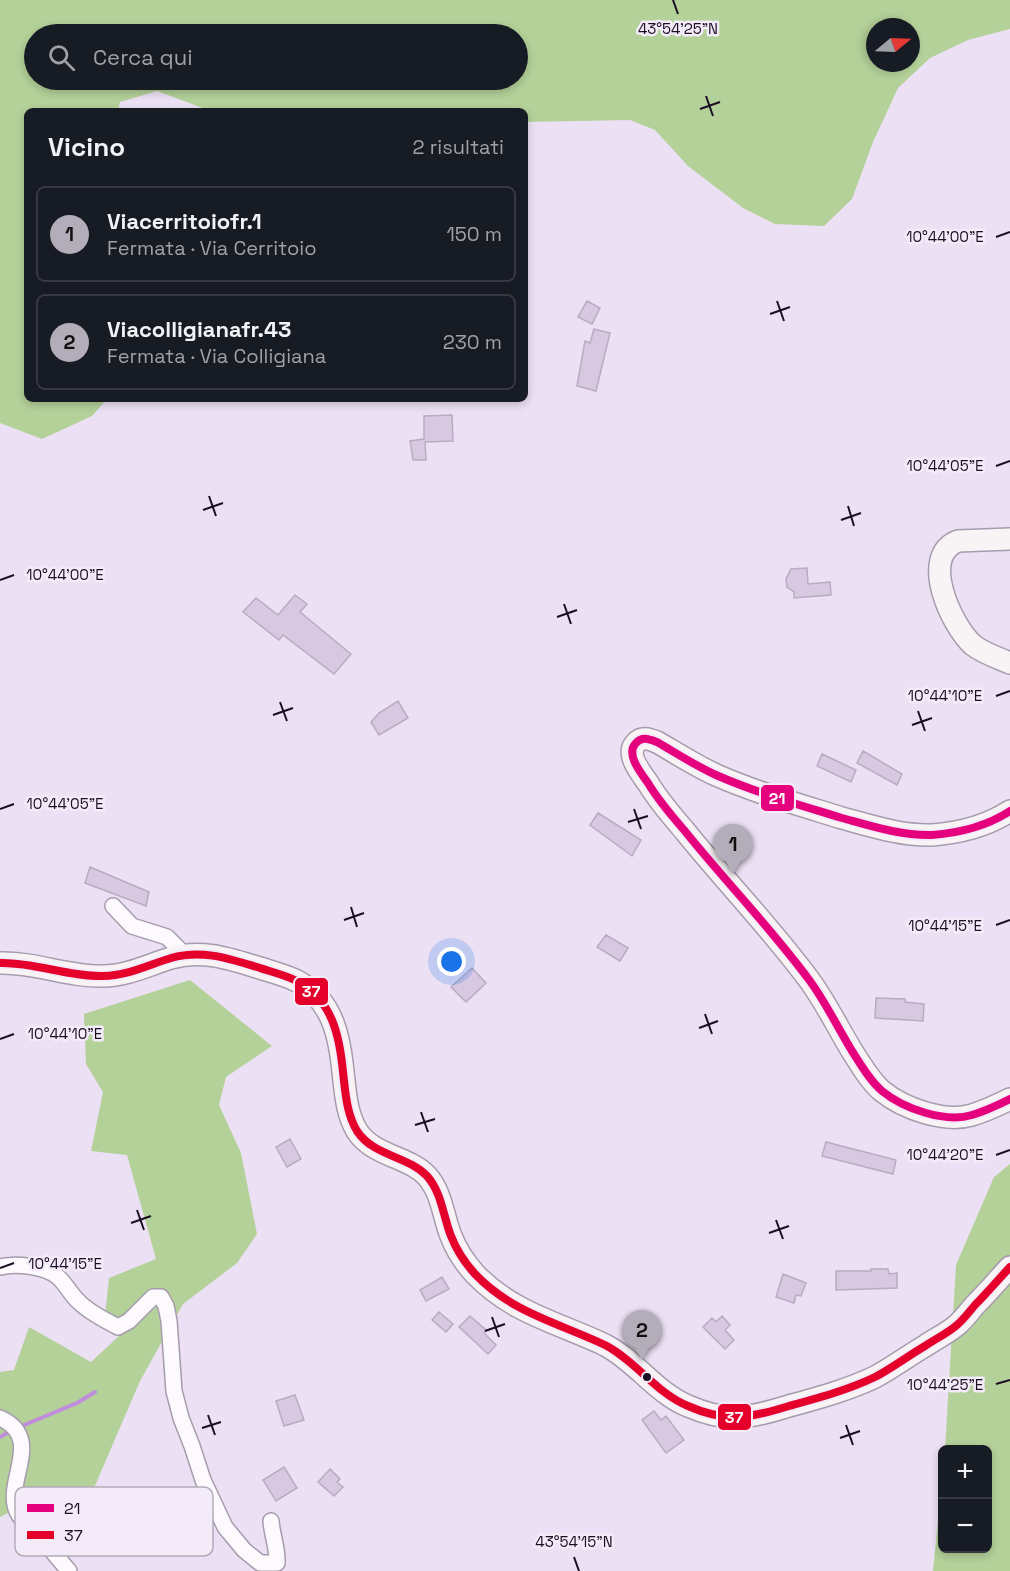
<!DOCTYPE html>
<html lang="it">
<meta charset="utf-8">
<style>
body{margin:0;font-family:"Space Grotesk",sans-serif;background:#242831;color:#f1f3f6}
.controls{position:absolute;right:18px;bottom:18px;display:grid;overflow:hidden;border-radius:9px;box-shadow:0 3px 9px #0003}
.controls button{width:54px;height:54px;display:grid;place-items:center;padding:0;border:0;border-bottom:2px solid #363941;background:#171b24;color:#f1f3f6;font:30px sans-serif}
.compass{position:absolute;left:866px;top:18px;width:54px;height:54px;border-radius:50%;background:#171b24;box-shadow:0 3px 9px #0003;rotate:71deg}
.you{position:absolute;left:452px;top:962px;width:21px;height:21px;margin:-15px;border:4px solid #fff;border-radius:50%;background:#1a73e8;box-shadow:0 0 0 9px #1a73e833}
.badge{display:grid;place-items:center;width:39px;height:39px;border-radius:50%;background:#b2adb8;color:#111;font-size:20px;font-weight:700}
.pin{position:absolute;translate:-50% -50px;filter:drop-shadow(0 2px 3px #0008)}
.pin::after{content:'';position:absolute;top:32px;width:21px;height:18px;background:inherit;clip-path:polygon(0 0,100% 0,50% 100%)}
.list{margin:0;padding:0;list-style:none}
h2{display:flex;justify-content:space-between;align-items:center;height:78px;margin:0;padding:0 24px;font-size:26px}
h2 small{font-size:20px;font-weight:400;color:#9ea1a6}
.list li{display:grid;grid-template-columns:39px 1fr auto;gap:18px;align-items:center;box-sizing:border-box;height:96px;margin:0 12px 12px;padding:0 12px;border:2px solid #363941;border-radius:9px}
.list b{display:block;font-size:22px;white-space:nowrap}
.list p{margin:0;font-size:20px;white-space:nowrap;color:#9ea1a6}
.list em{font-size:20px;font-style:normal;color:#9ea1a6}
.icon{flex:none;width:33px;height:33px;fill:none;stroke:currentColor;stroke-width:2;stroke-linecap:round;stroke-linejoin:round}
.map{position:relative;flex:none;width:1010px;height:1571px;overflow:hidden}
.search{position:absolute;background:#171b24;box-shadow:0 3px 9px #0003;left:24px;top:24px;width:504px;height:66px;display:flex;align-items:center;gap:15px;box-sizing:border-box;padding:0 21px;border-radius:33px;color:#9ea1a6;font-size:22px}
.panel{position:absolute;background:#171b24;box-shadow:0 3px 9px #0003;left:24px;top:108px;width:504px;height:294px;border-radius:9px}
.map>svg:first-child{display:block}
</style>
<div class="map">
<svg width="1010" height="1571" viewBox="0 0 1010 1571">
<rect width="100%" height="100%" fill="#ece0f4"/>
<path fill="#b4d199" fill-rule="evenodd" d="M 0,0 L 1010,0 L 1010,29 L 968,40 L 930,58 L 898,88 L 873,142 L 852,199 L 824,226 L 775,224 L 743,208 L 688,166 L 655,130 L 630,120 L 525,122 L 525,111 L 211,111 L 157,91 L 120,102 L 118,111 L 27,111 L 27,399 L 107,399 L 92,416 L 42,439 L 0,423 ZM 875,27 L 911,27 L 911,63 L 875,63 ZM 34,34 L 518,34 L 518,80 L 34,80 Z
M 190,980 L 272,1046 L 226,1077 L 219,1105 L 241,1153 L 257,1234 L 237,1263 L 183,1304 L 140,1381 L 94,1488 L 31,1501 L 0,1517 L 0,1372 L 14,1370 L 29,1327 L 91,1362 L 119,1336 L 104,1325 L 109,1278 L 156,1259 L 127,1155 L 91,1151 L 103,1092 L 86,1064 L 84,1014 Z
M 1010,1164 L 1010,1571 L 933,1571 L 942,1479 L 942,1548 L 988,1548 L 988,1450 L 945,1449 L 956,1265 L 994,1177 Z"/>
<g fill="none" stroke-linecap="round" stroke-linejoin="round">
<path stroke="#bf8ddb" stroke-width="4" d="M 17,1428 L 77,1403 L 95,1392
M 0,1437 L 11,1431"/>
</g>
<path fill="#d8c8e1" stroke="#b8acc0" stroke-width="1.5" d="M 587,301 L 600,308 L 592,324 L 578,317 Z
M 594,329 L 610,333 L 596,391 L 577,386 L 585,341 L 590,343 Z
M 452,415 L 453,441 L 425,442 L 426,460 L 413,460 L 410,441 L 424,439 L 424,416 Z
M 807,568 L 808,584 L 830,582 L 831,595 L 794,598 L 794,592 L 787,587 L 786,579 L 791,569 Z
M 295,595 L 307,604 L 300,612 L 351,654 L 334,674 L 283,635 L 279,640 L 243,612 L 256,598 L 278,615 Z
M 398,701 L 408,718 L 379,735 L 371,722 L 379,713 Z
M 863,751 L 902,774 L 897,785 L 857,763 Z
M 822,754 L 856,770 L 851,782 L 817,766 Z
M 598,813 L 641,840 L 632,856 L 590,825 Z
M 90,867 L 149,892 L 146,906 L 85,883 Z
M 606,935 L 628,948 L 620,961 L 597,947 Z
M 472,968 L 486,983 L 466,1002 L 451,987 Z
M 876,998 L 905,999 L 905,1002 L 924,1004 L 923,1021 L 875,1018 Z
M 290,1139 L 301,1159 L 287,1167 L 276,1147 Z
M 826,1142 L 896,1160 L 893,1174 L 822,1156 Z
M 871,1269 L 888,1269 L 889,1274 L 897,1273 L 897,1288 L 836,1290 L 836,1271 L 871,1271 Z
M 783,1274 L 806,1283 L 801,1296 L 796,1295 L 794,1303 L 776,1297 Z
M 442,1277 L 449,1289 L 426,1301 L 420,1290 Z
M 439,1312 L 453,1324 L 446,1332 L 432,1320 Z
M 470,1316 L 486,1330 L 484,1333 L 496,1345 L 488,1354 L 459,1327 Z
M 722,1316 L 730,1325 L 725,1330 L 734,1340 L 725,1349 L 703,1327 L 712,1318 L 716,1322 Z
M 295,1395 L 304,1420 L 284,1426 L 276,1401 Z
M 654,1411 L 661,1420 L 666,1416 L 684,1440 L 666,1453 L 642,1420 Z
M 284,1467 L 297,1488 L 276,1501 L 263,1480 Z
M 330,1469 L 340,1479 L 337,1482 L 343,1487 L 334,1496 L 318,1482 Z"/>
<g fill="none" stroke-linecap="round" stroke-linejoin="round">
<g stroke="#a79bae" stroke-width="18">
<path id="street" d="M 113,906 L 132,926 L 167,937 L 185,955
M 0,1267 C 16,1263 45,1266 58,1277 C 66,1284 71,1295 79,1302 C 90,1313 105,1320 118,1327 L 129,1321 L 153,1297 L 161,1297 L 166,1306 L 169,1321 L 174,1391 L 181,1418 L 192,1446 L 203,1480 L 225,1527 L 244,1550 L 260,1563 L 277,1563 C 278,1550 272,1535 271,1521
M 0,1418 C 47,1439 0,1485 19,1515 C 22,1520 28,1524 32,1528 C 45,1542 57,1557 69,1571"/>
</g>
<g stroke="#a79bae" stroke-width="24">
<path id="secondary" d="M 1010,539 L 958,541 C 919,556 951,625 973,645 C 983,653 998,658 1010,663
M 1010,811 C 987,826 958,833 932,835 C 902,836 871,826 842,818 C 800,805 757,793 716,775 C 696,766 676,753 657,742 C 649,739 642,736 636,743 C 625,754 641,773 648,783 C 658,800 671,815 684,830 C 725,881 771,928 810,981 C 826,1003 838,1028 852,1051 C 861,1065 870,1081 882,1091 C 904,1109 945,1123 972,1115 C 985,1111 998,1105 1010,1099
M 0,963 C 35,962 68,977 103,976 C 127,976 148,965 171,958 C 203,949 230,959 260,968 C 272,972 285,975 297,981 C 336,1002 340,1042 344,1081 C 346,1099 348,1116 357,1131 C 373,1156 408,1156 427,1176 C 442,1193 443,1216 451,1236 C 456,1249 465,1263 475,1274 C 512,1313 559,1323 605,1345 C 636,1361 656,1393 688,1406 C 704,1413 722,1418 739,1417 C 756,1416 773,1411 789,1406 C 818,1398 848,1390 875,1377 C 892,1368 908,1356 925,1346 C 935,1339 948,1333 957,1325 C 964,1319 969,1312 975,1305 C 987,1293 998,1280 1010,1267"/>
</g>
<use href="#street" stroke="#fcfafd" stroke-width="15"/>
<use href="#secondary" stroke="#f8f4f6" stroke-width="21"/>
<g stroke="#f3ecf8" stroke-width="12">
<path id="bus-1" d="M 1010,811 C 987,826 958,833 932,835 C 902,836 871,826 842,818 C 800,805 757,793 716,775 C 696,766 676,753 657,742 C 649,739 642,736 636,743 C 625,754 641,773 648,783 C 658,800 671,815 684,830 C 725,881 771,928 810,981 C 826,1003 838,1028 852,1051 C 861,1065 870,1081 882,1091 C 904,1109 945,1123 972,1115 C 985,1111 998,1105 1010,1099"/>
</g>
<g stroke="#f3ecf8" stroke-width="12">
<path id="bus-2" d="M 0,963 C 35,962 68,977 103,976 C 127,976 148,965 171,958 C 203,949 230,959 260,968 C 272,972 285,975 297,981 C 336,1002 340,1042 344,1081 C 346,1099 348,1116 357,1131 C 373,1156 408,1156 427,1176 C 442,1193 443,1216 451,1236 C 456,1249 465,1263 475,1274 C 512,1313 559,1323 605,1345 C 636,1361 656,1393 688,1406 C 704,1413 722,1418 739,1417 C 756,1416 773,1411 789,1406 C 818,1398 848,1390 875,1377 C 892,1368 908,1356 925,1346 C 935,1339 948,1333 957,1325 C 964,1319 969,1312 975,1305 C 987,1293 998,1280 1010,1267"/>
</g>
<use href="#bus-1" stroke="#e5007d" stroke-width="8"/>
<use href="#bus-2" stroke="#e4002b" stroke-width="8"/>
</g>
<path fill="none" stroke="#1c0f24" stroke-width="2" d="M 673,0 L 678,14M 706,96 L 713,116M 700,109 L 720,102M 996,237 L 1010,232M 777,301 L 784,321M 770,314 L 790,307M 996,466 L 1010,461M 209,496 L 216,516M 848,506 L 854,526M 203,510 L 223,503M 841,520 L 861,513M 0,580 L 14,575M 564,604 L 571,624M 557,617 L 577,610M 996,696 L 1010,691M 280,702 L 287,721M 918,711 L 925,731M 273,715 L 293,708M 912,725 L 932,718M 0,809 L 14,804M 634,809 L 641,829M 628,822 L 648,816M 351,907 L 357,927M 344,920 L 364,913M 996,925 L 1010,920M 705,1014 L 712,1034M 699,1028 L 718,1021M 0,1039 L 14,1034M 421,1112 L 428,1132M 415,1125 L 435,1119M 996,1155 L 1010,1150M 137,1210 L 144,1230M 776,1220 L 783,1239M 131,1223 L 151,1216M 769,1233 L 789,1226M 0,1268 L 14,1263M 492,1317 L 499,1337M 485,1331 L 505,1324M 996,1384 L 1010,1380M 208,1415 L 215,1435M 846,1425 L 853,1445M 202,1428 L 221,1422M 840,1438 L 860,1431M 574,1557 L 579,1571"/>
<circle fill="#1c0f24" stroke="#f3ecf8" stroke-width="2" cx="647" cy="1377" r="5"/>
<rect x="15" y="1487" width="198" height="69" rx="9" fill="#f3ecf8" stroke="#b2aab8" stroke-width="1.5"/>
<rect x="27" y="1504" width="27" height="8" fill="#e5007d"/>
<rect x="27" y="1531" width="27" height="8" fill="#e4002b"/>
<g font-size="16" fill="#1c0f24">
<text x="64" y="1514">21</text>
<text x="64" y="1541">37</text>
</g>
<g font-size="15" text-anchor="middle" fill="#1c0f24" stroke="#f3ecf8" stroke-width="5" stroke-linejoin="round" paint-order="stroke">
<text x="678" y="34">43°54'25"N</text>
<text x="945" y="242">10°44'00"E</text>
<text x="945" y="471">10°44'05"E</text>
<text x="65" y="580">10°44'00"E</text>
<text x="945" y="701">10°44'10"E</text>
<text x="65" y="809">10°44'05"E</text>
<text x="945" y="931">10°44'15"E</text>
<text x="65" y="1039">10°44'10"E</text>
<text x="945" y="1160">10°44'20"E</text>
<text x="65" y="1269">10°44'15"E</text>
<text x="945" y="1390">10°44'25"E</text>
<text x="574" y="1547">43°54'15"N</text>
</g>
<g stroke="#f3ecf8" stroke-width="2">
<rect x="760" y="784" width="35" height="28" rx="6" fill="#e5007d"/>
<rect x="294" y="977" width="35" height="29" rx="6" fill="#e4002b"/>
<rect x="717" y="1403" width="35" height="28" rx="6" fill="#e4002b"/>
</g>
<g font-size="16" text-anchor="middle" font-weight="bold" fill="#fff">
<text x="777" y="804">21</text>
<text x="311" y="997">37</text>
<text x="734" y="1423">37</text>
</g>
</svg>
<div class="controls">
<button>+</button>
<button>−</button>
</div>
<svg class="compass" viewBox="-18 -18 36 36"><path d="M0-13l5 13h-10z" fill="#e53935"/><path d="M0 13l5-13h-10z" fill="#9ea1a6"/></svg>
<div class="you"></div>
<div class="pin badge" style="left:733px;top:874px">1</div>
<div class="pin badge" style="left:642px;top:1360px">2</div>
<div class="search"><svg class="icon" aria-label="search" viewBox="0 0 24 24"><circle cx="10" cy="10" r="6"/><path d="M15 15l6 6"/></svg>Cerca qui</div>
<section class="panel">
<h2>Vicino<small>2 risultati</small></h2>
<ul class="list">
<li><span class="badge">1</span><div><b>Viacerritoiofr.1</b><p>Fermata · Via Cerritoio</p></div><em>150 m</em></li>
<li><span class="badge">2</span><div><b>Viacolligianafr.43</b><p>Fermata · Via Colligiana</p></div><em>230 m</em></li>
</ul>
</section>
</div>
